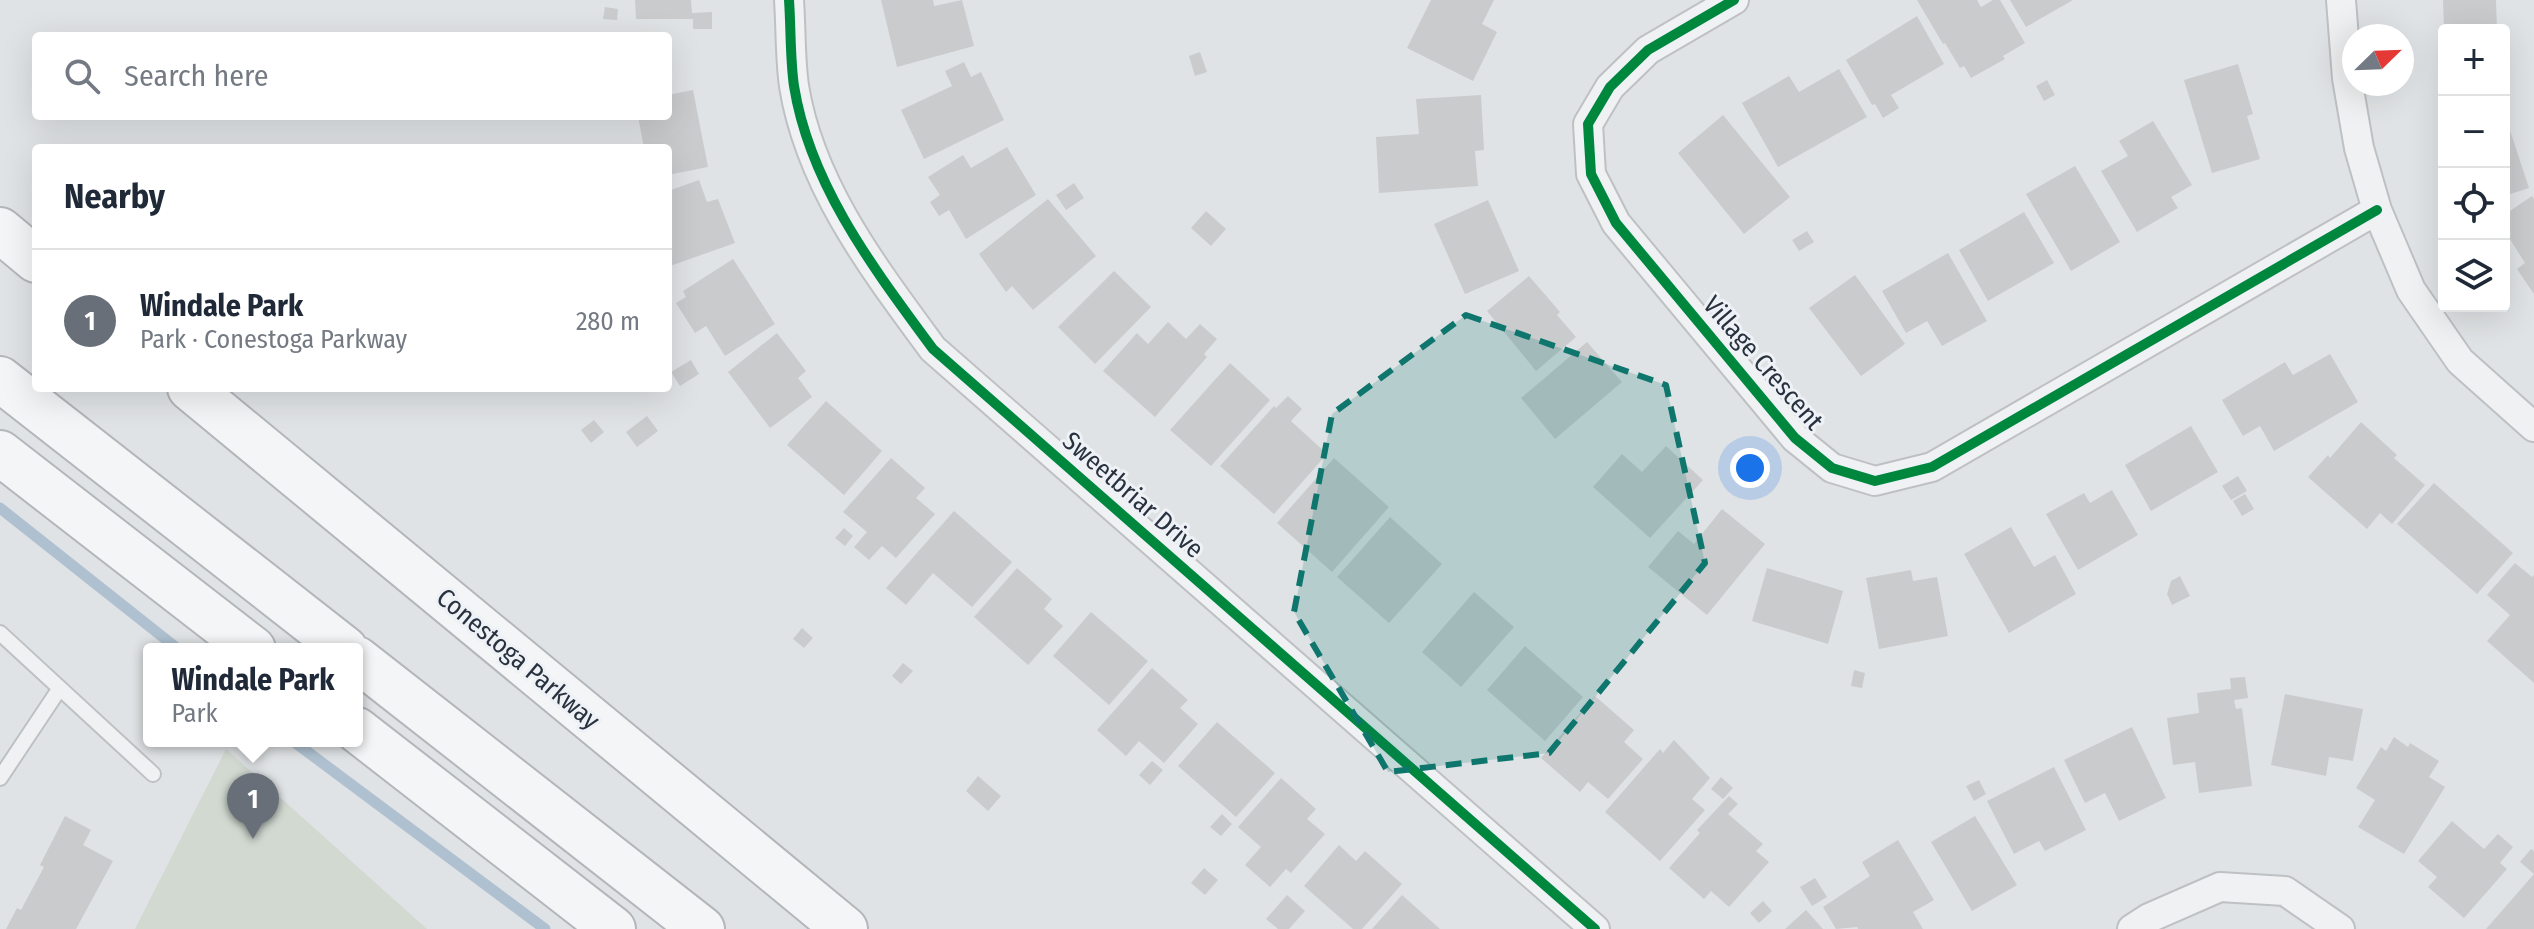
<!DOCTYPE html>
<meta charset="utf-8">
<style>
body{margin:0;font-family:"Fira Sans Condensed",sans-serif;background:#f6f6f7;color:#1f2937}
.controls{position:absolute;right:24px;top:24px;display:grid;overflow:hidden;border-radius:8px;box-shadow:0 8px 32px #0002}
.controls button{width:72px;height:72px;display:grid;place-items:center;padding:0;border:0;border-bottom:2px solid #e0e1e3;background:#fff;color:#1f2937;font:40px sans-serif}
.compass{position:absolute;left:2342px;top:24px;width:72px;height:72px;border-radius:50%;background:#fff;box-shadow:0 8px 32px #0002;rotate:67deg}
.you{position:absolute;left:1750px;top:468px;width:28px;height:28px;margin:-20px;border:6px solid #fff;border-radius:50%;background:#1a73e8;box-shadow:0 0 0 12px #1a73e833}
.badge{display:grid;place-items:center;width:52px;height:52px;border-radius:50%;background:#686f78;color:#fff;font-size:26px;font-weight:700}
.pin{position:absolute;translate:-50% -66px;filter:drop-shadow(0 2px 4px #0008)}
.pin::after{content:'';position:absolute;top:42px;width:28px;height:24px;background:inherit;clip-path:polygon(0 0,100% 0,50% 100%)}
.popup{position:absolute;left:143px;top:643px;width:220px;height:104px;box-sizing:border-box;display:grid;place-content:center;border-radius:8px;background:#fff;filter:drop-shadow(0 2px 6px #0005);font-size:26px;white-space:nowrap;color:#747a83}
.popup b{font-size:30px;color:#1f2937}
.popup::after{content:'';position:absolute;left:50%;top:100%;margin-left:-16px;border:16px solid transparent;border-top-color:#fff}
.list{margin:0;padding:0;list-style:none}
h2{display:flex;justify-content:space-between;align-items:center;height:104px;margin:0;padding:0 32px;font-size:34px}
h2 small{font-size:26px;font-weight:400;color:#747a83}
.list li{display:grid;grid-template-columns:52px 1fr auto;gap:24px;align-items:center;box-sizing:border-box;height:144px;padding:0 32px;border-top:2px solid #e0e1e3}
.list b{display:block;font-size:30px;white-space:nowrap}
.list p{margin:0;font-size:26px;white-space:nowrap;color:#747a83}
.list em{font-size:26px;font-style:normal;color:#747a83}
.icon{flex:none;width:44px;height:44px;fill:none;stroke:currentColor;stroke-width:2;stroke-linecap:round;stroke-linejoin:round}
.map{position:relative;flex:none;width:2534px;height:929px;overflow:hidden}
.search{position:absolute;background:#fff;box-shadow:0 8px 32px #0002;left:32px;top:32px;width:640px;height:88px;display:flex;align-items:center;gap:20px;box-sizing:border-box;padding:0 28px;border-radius:8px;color:#747a83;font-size:30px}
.panel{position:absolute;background:#fff;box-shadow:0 8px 32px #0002;left:32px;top:144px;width:640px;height:248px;border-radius:8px}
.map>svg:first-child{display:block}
</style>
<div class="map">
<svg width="2534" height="929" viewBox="0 0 2534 929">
<rect width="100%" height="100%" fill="#e0e3e5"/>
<path fill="#d1d9d1" d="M 226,749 L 427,929 L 135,929 Z"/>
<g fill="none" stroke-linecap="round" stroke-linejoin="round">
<path stroke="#afc1d0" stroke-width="11" d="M 0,508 L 178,649
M 293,741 L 545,929"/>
</g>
<path fill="#c9cbcd" d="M 635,0 L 691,0 L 692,13 L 712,12 L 712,29 L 693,29 L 693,19 L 636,19 Z
M 881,0 L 933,0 L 934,6 L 962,0 L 974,46 L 897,67 Z
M 1431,0 L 1494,0 L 1482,24 L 1497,32 L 1473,81 L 1407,48 Z
M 1917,0 L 1977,0 L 1981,7 L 1993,0 L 2000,0 L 2025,43 L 2003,56 L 2005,59 L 1971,78 L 1964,66 L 1960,68 L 1945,43 L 1943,44 Z
M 2010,0 L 2073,0 L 2026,27 Z
M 2443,0 L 2496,0 L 2497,30 L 2444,30 Z
M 605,7 L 618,9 L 617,20 L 603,19 Z
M 1917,16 L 1944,64 L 1891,95 L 1899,108 L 1883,118 L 1875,104 L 1872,105 L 1846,60 Z
M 1200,52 L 1207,72 L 1195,76 L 1189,56 Z
M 964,62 L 971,77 L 981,72 L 1004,120 L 924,159 L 901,110 L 952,86 L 945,71 Z
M 2238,64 L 2253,114 L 2247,116 L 2260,159 L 2212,173 L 2184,80 Z
M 1839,69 L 1867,117 L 1778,167 L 1742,103 L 1789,76 L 1799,92 Z
M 2047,80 L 2055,95 L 2044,101 L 2036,86 Z
M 693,90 L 708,167 L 668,175 L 668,148 L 644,148 L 638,116 L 668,116 L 668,95 Z
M 1481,95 L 1484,150 L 1475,151 L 1478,186 L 1379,193 L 1376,137 L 1419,134 L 1416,99 Z
M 2504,112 L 2529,188 L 2504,196 Z
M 1723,115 L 1790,197 L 1744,234 L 1678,153 Z
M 2153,121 L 2192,185 L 2171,197 L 2178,208 L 2137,232 L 2101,171 L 2128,156 L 2119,141 Z
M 1007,147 L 1036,195 L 966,239 L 949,210 L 939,216 L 930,202 L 940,195 L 928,177 L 963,155 L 971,168 Z
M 2075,166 L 2120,242 L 2071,271 L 2026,194 Z
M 699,180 L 707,202 L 718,199 L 735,243 L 670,266 L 668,260 L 668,191 Z
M 1074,183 L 1084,198 L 1066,210 L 1056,195 Z
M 2532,196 L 2534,199 L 2534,294 L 2517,269 L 2525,263 L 2508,236 L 2511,234 L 2504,224 L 2504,215 Z
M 1048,199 L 1096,256 L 1033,310 L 1012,286 L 1006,292 L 979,254 Z
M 1488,200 L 1519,271 L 1465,294 L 1434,224 Z
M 1206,211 L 1226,229 L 1211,246 L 1191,228 Z
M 2024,212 L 2054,263 L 1988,301 L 1959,250 Z
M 1807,231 L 1814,242 L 1799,251 L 1792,240 Z
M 1948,253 L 1987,321 L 1942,346 L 1927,321 L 1906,333 L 1882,291 Z
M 733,259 L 775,324 L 725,356 L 706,326 L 695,333 L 676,303 L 686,297 L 683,291 Z
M 1114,271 L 1151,307 L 1095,364 L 1058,327 Z
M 1855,275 L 1905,344 L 1861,376 L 1809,308 Z
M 1529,276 L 1560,312 L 1557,315 L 1576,337 L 1536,371 L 1487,311 Z
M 1168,322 L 1186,339 L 1200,324 L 1217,339 L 1204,354 L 1207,357 L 1155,417 L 1103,371 L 1137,333 L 1148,344 Z
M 777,333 L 806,371 L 798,378 L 812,397 L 770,428 L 728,372 Z
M 1587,342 L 1622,382 L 1555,439 L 1521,398 Z
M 2330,354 L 2358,402 L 2274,451 L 2260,426 L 2243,436 L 2222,400 L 2285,362 L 2293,375 Z
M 691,360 L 699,374 L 680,386 L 671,372 Z
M 1230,363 L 1270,400 L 1211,466 L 1170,430 Z
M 1288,396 L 1302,409 L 1291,421 L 1327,454 L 1274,514 L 1220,466 L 1274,406 L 1276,408 Z
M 826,401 L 882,451 L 844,495 L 787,445 Z
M 647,416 L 658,431 L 637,447 L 626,432 Z
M 594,420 L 604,432 L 591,443 L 581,430 Z
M 2361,422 L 2397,455 L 2394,458 L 2425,485 L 2392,524 L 2380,513 L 2367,529 L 2308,477 L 2328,455 L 2330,458 Z
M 2191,426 L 2218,472 L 2151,511 L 2125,465 Z
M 1666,446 L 1703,480 L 1650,538 L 1593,487 L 1622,454 L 1642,472 Z
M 891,458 L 925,488 L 916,498 L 935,514 L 896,558 L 882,546 L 869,560 L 854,547 L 867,532 L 843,512 Z
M 1334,458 L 1389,507 L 1332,572 L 1277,523 Z
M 2238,476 L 2247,491 L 2231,500 L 2222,486 Z
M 2434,483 L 2513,553 L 2477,594 L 2397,524 Z
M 2112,490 L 2138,535 L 2078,570 L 2046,514 L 2084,493 L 2090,503 Z
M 2245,494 L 2254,509 L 2242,516 L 2233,501 Z
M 1722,509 L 1765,544 L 1707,615 L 1648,567 L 1678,531 L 1694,544 Z
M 954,511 L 1012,562 L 972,607 L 933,573 L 906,605 L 886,588 Z
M 1390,517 L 1442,564 L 1389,623 L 1337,577 Z
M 2011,527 L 2034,567 L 2055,555 L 2076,594 L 2009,633 L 1964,554 Z
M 844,528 L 853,536 L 845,546 L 835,538 Z
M 2515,563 L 2532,577 L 2534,575 L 2534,683 L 2487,641 L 2510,615 L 2487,595 Z
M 1017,568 L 1052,599 L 1044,609 L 1063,626 L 1028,665 L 974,617 Z
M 1767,568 L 1843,591 L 1828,644 L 1752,621 Z
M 1911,570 L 1913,581 L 1937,577 L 1948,636 L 1879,649 L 1866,578 Z
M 2180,576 L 2190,596 L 2172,605 L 2167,594 L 2171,581 Z
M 1474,592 L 1514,627 L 1461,687 L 1422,652 Z
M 1091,612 L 1148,661 L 1109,705 L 1053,656 Z
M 802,628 L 813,638 L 804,648 L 793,639 Z
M 1525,646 L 1583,697 L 1545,741 L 1487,690 Z
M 903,663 L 913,671 L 901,684 L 892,676 Z
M 1152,668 L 1188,700 L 1180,708 L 1198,724 L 1164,763 L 1139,741 L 1126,756 L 1097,730 Z
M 1854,670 L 1865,673 L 1862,688 L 1851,686 Z
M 2245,677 L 2248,698 L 2234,700 L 2236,709 L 2242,708 L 2252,786 L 2199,793 L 2195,762 L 2173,765 L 2167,718 L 2199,713 L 2197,693 L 2231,689 L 2230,678 Z
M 2285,694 L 2363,709 L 2353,761 L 2329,757 L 2326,776 L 2271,765 Z
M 1595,696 L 1634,730 L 1624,742 L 1643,759 L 1608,799 L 1588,782 L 1580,792 L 1541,758 Z
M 1217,722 L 1275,773 L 1236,817 L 1178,766 Z
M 2132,727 L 2166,798 L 2119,821 L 2105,793 L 2085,803 L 2064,760 Z
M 2394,737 L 2408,747 L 2410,743 L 2439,761 L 2429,777 L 2445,787 L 2404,854 L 2358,827 L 2375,800 L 2356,788 L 2381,747 L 2386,751 Z
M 1674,740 L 1710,778 L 1692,799 L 1705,810 L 1660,861 L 1605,812 L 1660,749 L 1663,753 Z
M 1152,761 L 1163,770 L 1150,785 L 1139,775 Z
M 2054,767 L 2086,830 L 2045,851 L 2039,841 L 2014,854 L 1987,801 Z
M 978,776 L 1001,796 L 988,811 L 966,791 Z
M 1721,777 L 1733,788 L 1723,799 L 1711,789 Z
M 1281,778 L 1316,809 L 1307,819 L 1325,834 L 1291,873 L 1286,869 L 1270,887 L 1245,865 L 1261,847 L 1238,827 Z
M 1979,780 L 1986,794 L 1974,801 L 1966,786 Z
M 1729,796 L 1738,804 L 1728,814 L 1763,844 L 1756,851 L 1769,862 L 1729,907 L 1711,891 L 1704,899 L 1669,868 L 1700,833 L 1697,830 Z
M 1222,814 L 1232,824 L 1221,836 L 1210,827 Z
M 65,816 L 91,830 L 83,845 L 113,861 L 76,929 L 6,929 L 17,908 L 21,910 L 44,867 L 40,865 Z
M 1975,816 L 2017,885 L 1972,911 L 1931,842 Z
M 2452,821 L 2484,849 L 2498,834 L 2513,847 L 2500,863 L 2507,869 L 2464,918 L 2428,887 L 2437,877 L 2418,861 Z
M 1898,840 L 1934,900 L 1913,912 L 1923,929 L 1858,929 L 1857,927 L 1836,929 L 1823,907 L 1870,876 L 1862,862 Z
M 1339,845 L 1356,861 L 1365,851 L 1402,884 L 1362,929 L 1353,929 L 1304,886 Z
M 2531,849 L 2534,851 L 2534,874 L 2520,862 Z
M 1204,868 L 1218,880 L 1205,895 L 1191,883 Z
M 2534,874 L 2534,929 L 2486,929 Z
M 1815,878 L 1827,897 L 1812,906 L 1800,887 Z
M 1287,895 L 1305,911 L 1289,929 L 1278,929 L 1266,919 Z
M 1402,895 L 1440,929 L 1372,929 Z
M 1763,901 L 1772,911 L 1759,923 L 1750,913 Z
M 1806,910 L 1823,929 L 1785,929 Z"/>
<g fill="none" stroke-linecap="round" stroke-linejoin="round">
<g stroke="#bec1c3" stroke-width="18">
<path id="lane" d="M 0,633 L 153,774
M 0,778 L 60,688"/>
</g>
<g stroke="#bec1c3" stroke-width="32">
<path id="street" d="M 789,0 C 791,28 790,58 794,86 C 810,186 875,270 933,349 L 1595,929
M 1734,0 L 1648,50 L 1610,87 L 1588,124 L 1591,174 L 1616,223 L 1795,438 L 1832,468 L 1875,481 L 1932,467 L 2377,210
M 2341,0 L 2347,78 L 2359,148 L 2377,210 L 2411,290 L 2460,361 L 2534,427
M 2132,929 L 2149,918 L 2220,887 L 2285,891 L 2340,929"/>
</g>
<g stroke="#b3b6ba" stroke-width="48">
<path id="highway" d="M 0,230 L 36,260
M 0,379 L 345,649
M 190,388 L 845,929
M 0,453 L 253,649
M 357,659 L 702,929
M 357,730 L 613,929"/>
</g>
<use href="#lane" stroke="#f0f1f2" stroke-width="14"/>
<use href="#street" stroke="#f0f1f2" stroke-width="28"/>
<use href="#highway" stroke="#f4f5f6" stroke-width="44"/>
<g stroke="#eef1f5" stroke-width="15">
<path id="cycleway" d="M 789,0 C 791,28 790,58 794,86 C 810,186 875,270 933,349 L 1595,929
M 1734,0 L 1648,50 L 1610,87 L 1588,124 L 1591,174 L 1616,223 L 1795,438 L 1832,468 L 1875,481 L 1932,467 L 2377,210"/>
</g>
<use href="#cycleway" stroke="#00873e" stroke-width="10"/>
</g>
<path fill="#0f766e" fill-opacity="0.2" stroke="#0f766e" stroke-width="6" stroke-dasharray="16 10" stroke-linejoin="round" d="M 1466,315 L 1666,385 L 1705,563 L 1549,753 L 1388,772 L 1294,612 L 1332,414 Z"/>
<g text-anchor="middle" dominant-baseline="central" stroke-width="6" stroke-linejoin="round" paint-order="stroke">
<g font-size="26" fill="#28313e" stroke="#eef1f5">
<text transform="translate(1763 363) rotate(49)">Village Crescent</text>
<text transform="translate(1133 495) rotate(41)">Sweetbriar Drive</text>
<text transform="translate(518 659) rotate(40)">Conestoga Parkway</text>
</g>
</g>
</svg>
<div class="controls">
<button>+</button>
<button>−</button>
<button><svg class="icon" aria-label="locate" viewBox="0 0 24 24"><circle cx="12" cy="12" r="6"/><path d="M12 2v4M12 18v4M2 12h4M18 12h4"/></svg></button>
<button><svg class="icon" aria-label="layers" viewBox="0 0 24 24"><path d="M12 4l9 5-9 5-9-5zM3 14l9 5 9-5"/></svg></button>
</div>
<svg class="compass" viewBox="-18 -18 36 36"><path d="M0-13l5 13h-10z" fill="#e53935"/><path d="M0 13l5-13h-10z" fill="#747a83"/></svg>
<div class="you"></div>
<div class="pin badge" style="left:253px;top:839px">1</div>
<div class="popup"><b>Windale Park</b>Park</div>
<div class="search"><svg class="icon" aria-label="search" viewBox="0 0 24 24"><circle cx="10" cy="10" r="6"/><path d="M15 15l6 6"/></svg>Search here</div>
<section class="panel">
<h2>Nearby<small></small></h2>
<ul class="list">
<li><span class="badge">1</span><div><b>Windale Park</b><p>Park · Conestoga Parkway</p></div><em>280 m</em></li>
</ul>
</section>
</div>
